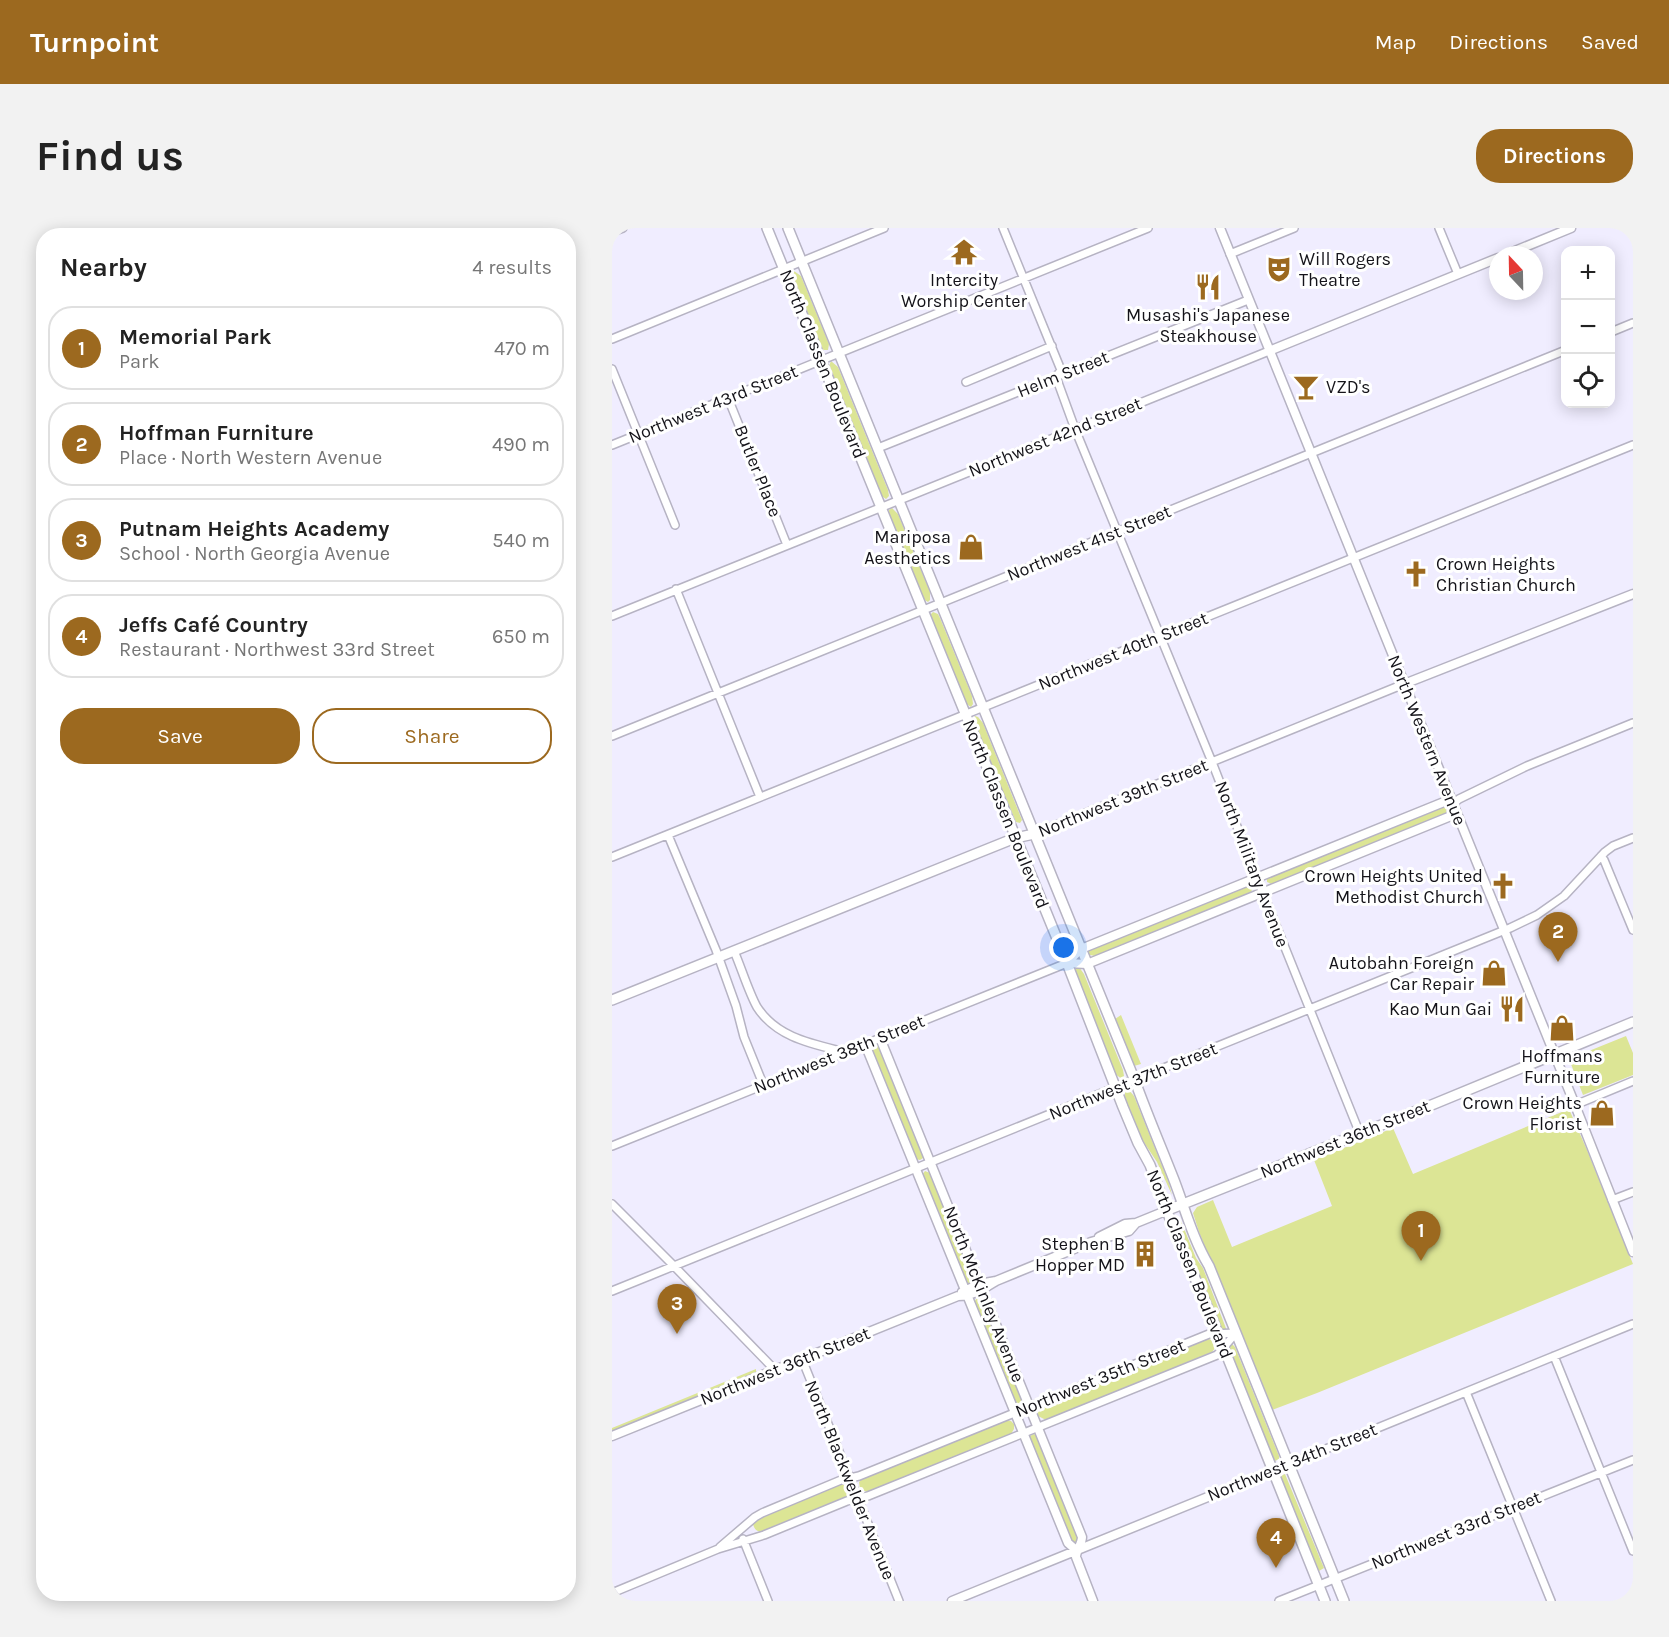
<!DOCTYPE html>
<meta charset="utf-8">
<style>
body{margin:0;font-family:Karla,sans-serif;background:#f2f2f2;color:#222}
.controls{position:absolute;right:18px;top:18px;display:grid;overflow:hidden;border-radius:12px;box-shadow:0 3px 15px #0003}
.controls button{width:54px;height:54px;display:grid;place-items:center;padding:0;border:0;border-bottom:2px solid #e0e0e0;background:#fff;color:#222;font:30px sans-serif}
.compass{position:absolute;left:877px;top:18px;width:54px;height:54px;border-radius:50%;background:#fff;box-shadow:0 3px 15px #0003;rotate:338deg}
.you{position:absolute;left:452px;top:720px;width:21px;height:21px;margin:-15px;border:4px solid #fff;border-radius:50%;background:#1a73e8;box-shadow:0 0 0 9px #1a73e833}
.badge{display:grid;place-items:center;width:39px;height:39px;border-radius:50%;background:#9c691f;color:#fff;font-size:20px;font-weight:700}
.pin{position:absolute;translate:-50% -50px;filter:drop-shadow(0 2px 3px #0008)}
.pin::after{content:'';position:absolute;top:32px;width:21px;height:18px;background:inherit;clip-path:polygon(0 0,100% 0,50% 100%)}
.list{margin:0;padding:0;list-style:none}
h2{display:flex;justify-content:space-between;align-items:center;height:78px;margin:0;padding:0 24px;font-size:26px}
h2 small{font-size:20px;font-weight:400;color:#767676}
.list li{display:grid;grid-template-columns:39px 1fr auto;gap:18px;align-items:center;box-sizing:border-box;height:84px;margin:0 12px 12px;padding:0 12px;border:2px solid #e0e0e0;border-radius:24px}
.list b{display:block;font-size:22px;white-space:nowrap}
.list p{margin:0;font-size:20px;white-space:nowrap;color:#767676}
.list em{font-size:20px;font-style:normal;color:#767676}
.actions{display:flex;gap:12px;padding:18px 24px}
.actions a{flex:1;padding:14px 0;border:2px solid #9c691f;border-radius:24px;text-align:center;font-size:21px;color:#9c691f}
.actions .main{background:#9c691f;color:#fff}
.icon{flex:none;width:33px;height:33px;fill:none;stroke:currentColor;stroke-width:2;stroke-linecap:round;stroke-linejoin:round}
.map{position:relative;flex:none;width:1021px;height:1373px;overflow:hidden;border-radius:24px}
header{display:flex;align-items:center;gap:36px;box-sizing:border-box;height:84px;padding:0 30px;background:#9c691f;color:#fff}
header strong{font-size:28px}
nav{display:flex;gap:33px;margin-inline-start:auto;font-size:21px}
.intro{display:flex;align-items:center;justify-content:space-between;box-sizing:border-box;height:144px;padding:0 36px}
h1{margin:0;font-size:42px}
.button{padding:15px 27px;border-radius:24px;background:#9c691f;color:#fff;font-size:21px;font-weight:700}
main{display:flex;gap:36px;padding:0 36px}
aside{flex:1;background:#fff;border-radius:24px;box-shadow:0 3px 15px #0003}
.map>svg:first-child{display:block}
</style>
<header>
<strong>Turnpoint</strong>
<nav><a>Map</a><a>Directions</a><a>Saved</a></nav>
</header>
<div class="intro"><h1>Find us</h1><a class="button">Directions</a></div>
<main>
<aside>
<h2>Nearby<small>4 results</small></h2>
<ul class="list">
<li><span class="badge">1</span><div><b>Memorial Park</b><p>Park</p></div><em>470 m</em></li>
<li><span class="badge">2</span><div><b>Hoffman Furniture</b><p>Place · North Western Avenue</p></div><em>490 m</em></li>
<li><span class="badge">3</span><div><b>Putnam Heights Academy</b><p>School · North Georgia Avenue</p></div><em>540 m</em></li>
<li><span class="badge">4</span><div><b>Jeffs Café Country</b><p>Restaurant · Northwest 33rd Street</p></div><em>650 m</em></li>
</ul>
<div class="actions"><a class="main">Save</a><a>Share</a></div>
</aside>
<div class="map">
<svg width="1021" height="1373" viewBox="0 0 1021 1373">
<rect width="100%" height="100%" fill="#f0edff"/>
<path fill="#dce595" d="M 182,43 L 189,48 L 217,116 L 216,122 L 212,122 L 208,119 L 180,50 Z
M 219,133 L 226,139 L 276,262 L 277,268 L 274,271 L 267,266 L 218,143 L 217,138 Z
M 280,280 L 286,286 L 318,364 L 318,372 L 316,374 L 311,371 L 277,288 L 277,282 Z
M 321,384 L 326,386 L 328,390 L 360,468 L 361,476 L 359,479 L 353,475 L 319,392 L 319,386 Z
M 363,488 L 366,489 L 371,495 L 410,592 L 408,595 L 404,594 L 394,570 L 388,563 L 361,497 L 361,491 Z
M 832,578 L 836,578 L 837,580 L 837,583 L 834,586 L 660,656 L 655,654 L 655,649 Z
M 636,657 L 640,660 L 640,662 L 638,665 L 483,728 L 478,727 L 476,724 L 477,721 Z
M 467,739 L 472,746 L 511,842 L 512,848 L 510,851 L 503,846 L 464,748 L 464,740 Z
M 509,787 L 529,836 L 522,838 L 503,791 Z
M 1014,808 L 1021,825 L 1021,847 L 971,867 L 957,831 Z
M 264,817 L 268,820 L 311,926 L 311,930 L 308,932 L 303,931 L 260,823 L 261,818 Z
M 516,861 L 522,868 L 557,955 L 560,967 L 545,934 L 531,913 L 513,870 L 513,864 Z
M 957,881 L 975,922 L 1021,1036 L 705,1165 L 660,1182 L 659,1181 L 587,1004 L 581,985 L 585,979 L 601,972 L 620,1019 L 720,978 L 702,932 L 781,900 L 801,946 Z
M 313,943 L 318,945 L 361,1050 L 359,1055 L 354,1055 L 310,947 Z
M 566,992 L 569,993 L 584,1030 L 591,1040 L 615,1103 L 610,1104 L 608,1101 L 565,995 Z
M 367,1070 L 369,1071 L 411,1172 L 407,1177 L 402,1175 L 362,1075 L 364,1071 Z
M 595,1111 C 603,1111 606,1118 600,1124 L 434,1192 L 426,1188 L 425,1183 L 429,1178 Z
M 619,1115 L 623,1119 L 667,1228 L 667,1231 L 663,1233 L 616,1121 L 616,1117 Z
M 144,1141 L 144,1144 L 0,1203 L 0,1200 Z
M 394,1192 L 399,1193 L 402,1196 L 402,1201 L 399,1206 L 256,1264 L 252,1263 L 248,1261 L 247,1254 L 250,1251 Z
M 422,1206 L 425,1208 L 467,1310 L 464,1316 L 460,1315 L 418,1211 L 418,1208 Z
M 673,1246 L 712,1340 L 707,1343 L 669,1251 L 668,1248 Z
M 230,1256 C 237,1258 239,1265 233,1270 L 151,1304 C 145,1304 142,1301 141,1296 L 144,1291 Z"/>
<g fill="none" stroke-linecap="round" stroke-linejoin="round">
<g stroke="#b6b3c3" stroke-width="10">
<path id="minor" d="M 391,0 L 449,142 L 444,149 L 463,201 L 600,534 L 645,650 L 748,906
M 827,0 L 846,46
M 0,4 L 11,0
M 618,26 L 682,0
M 999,104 L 1021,95
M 0,111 L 272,0
M 0,141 L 63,297
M 354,154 L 440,118
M 116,170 L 175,317
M 0,217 L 536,0
M 266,220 L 636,72
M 64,361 L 148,569
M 0,388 L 657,123
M 0,508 L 954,122
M 841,576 L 847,571 L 915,538 L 1021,495
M 422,606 L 792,456
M 56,607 L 104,722 L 124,778 L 132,809 L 151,856
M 989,628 L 992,632 L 1021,702
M 0,629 L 1021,217
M 122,723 C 129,739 137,765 145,779 C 165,810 201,816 233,824
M 963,877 L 1021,853
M 0,918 L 455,735
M 1000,972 L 1021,964
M 0,976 L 62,1038 L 163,1142
M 0,1063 L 898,700 L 925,687 L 952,668 L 993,624 L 1001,618 L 1021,610
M 942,1128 L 1021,1323
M 190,1131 L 287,1373
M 854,1164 L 939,1373
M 677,1236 L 1021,1096
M 131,1311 L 156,1373
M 108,1319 L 143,1289 L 150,1285 L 229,1252 L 247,1248 L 597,1106 L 624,1105
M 0,1365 L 106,1321 L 152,1307 L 235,1273 L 256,1268 L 605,1127 L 624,1105
M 667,1373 L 1021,1232"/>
</g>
<g stroke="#b6b3c3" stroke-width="11">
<path id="tertiary" d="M 608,0 L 963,877 L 1021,1024
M 893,27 L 959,0
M 657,123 L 886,30
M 792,456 L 1021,366
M 832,574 L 841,576 L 839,588 L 475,736 L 455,735 L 469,721 Z
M 268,810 L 470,1309 C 470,1316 464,1322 464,1329 L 481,1373
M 253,816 L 456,1315 L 464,1322
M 487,1009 L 513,996 L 524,995 L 556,982
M 350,1064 L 367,1056 L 384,1053 L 479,1014 L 517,1003 L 524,995
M 0,1208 L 346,1068 C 361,1068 371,1061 384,1053
M 340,1373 L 677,1236"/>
</g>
<g stroke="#b6b3c3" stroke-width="12">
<path id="secondary" d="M 155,0 L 455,735 L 511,879 L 526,915 L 538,937 L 561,999 L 597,1083 L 713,1373
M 176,0 L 523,853 C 535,886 549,919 562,952 C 573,981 581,1011 597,1038 L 732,1373
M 0,772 L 403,610 L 422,606
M 556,982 L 822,876 L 1021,794"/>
</g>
<use href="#minor" stroke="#fff" stroke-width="7"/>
<use href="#tertiary" stroke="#fff" stroke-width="8"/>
<use href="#secondary" stroke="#fff" stroke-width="9"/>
</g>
<defs>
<g id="temple-bare" transform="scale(2.07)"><path d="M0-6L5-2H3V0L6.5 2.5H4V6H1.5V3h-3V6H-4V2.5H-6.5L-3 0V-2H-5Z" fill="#9c691f" stroke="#fff" stroke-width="2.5" paint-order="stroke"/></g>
<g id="theatre-bare" transform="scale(2.07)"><path d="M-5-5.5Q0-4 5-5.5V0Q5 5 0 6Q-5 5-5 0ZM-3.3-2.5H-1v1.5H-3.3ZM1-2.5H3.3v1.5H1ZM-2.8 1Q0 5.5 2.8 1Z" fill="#9c691f" stroke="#fff" stroke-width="2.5" paint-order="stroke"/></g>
<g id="restaurant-bare" transform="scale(2.07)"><path d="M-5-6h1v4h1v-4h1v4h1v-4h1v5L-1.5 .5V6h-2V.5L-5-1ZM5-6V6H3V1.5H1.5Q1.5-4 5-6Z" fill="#9c691f" stroke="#fff" stroke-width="2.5" paint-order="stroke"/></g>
<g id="bar-bare" transform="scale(2.07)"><path d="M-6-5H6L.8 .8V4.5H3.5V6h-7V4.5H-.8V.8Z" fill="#9c691f" stroke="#fff" stroke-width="2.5" paint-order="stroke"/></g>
<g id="shop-bare" transform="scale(2.07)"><path d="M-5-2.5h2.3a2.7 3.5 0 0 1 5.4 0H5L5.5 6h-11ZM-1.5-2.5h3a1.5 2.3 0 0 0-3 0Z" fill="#9c691f" stroke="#fff" stroke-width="2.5" paint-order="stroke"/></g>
<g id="church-bare" transform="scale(2.07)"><path d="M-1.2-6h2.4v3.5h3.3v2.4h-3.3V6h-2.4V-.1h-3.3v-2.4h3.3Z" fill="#9c691f" stroke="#fff" stroke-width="2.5" paint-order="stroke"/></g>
<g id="building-bare" transform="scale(2.07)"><path d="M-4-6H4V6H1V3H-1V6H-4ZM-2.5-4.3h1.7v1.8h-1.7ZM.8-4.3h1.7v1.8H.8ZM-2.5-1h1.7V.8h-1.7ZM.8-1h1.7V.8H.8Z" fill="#9c691f" stroke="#fff" stroke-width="2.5" paint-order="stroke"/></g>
</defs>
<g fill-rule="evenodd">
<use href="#temple-bare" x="352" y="24"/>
<use href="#theatre-bare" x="667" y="41"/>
<use href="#restaurant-bare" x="596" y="59"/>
<use href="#bar-bare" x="694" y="159"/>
<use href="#shop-bare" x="359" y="319"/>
<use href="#church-bare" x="804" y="346"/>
<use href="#church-bare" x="891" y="658"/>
<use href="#shop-bare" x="882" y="745"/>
<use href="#restaurant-bare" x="900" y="781"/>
<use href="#shop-bare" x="950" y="800"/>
<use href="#shop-bare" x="990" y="885"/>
<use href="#building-bare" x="533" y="1026"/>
</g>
<g text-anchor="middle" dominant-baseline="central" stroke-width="6" stroke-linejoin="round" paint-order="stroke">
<g font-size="18" fill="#141319" stroke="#fff" text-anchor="end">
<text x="687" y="31" text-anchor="start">Will Rogers<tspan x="687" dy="21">Theatre</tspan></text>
<text x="352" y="52" text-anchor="middle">Intercity<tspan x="352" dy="21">Worship Center</tspan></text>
<text x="596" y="87" text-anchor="middle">Musashi's Japanese<tspan x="596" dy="21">Steakhouse</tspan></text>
<text x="714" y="159" text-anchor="start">VZD's</text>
<text x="339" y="309">Mariposa<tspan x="339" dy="21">Aesthetics</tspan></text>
<text x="824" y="336" text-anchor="start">Crown Heights<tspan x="824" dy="21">Christian Church</tspan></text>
<text x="871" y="648">Crown Heights United<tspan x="871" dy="21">Methodist Church</tspan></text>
<text x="862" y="735">Autobahn Foreign<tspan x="862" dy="21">Car Repair</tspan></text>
<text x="880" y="781">Kao Mun Gai</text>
<text x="950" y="828" text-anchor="middle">Hoffmans<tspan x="950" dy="21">Furniture</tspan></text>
<text x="970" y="875">Crown Heights<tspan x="970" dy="21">Florist</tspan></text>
<text x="513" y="1016">Stephen B<tspan x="513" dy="21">Hopper MD</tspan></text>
</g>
<g font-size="18" fill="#141319" stroke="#fff">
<text transform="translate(211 136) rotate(68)">North Classen Boulevard</text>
<text transform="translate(451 146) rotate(-22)">Helm Street</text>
<text transform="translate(101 176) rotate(-22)">Northwest 43rd Street</text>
<text transform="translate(443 209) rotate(-22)">Northwest 42nd Street</text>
<text transform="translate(146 243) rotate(68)">Butler Place</text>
<text transform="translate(477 315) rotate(-22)">Northwest 41st Street</text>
<text transform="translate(511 423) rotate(-22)">Northwest 40th Street</text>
<text transform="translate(815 512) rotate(68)">North Western Avenue</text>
<text transform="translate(511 570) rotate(-22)">Northwest 39th Street</text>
<text transform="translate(394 586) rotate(68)">North Classen Boulevard</text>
<text transform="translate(640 636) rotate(69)">North Military Avenue</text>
<text transform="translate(227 826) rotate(-22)">Northwest 38th Street</text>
<text transform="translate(521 853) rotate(-22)">Northwest 37th Street</text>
<text transform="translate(733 911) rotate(-22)">Northwest 36th Street</text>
<text transform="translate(578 1036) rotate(68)">North Classen Boulevard</text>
<text transform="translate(372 1066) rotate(68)">North McKinley Avenue</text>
<text transform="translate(173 1138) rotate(-22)">Northwest 36th Street</text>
<text transform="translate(488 1150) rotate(-22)">Northwest 35th Street</text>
<text transform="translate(680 1234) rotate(-22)">Northwest 34th Street</text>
<text transform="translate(238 1252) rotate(68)">North Blackwelder Avenue</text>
<text transform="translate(844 1302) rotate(-22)">Northwest 33rd Street</text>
</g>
</g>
</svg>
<div class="controls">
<button>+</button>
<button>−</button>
<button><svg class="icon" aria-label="locate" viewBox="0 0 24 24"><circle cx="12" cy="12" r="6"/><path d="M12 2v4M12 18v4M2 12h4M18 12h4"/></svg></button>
</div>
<svg class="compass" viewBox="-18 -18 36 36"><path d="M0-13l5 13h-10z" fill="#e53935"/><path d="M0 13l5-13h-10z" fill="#767676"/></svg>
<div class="you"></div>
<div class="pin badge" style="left:809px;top:1033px">1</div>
<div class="pin badge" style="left:946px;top:734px">2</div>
<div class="pin badge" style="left:65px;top:1106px">3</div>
<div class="pin badge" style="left:664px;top:1340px">4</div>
</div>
</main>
